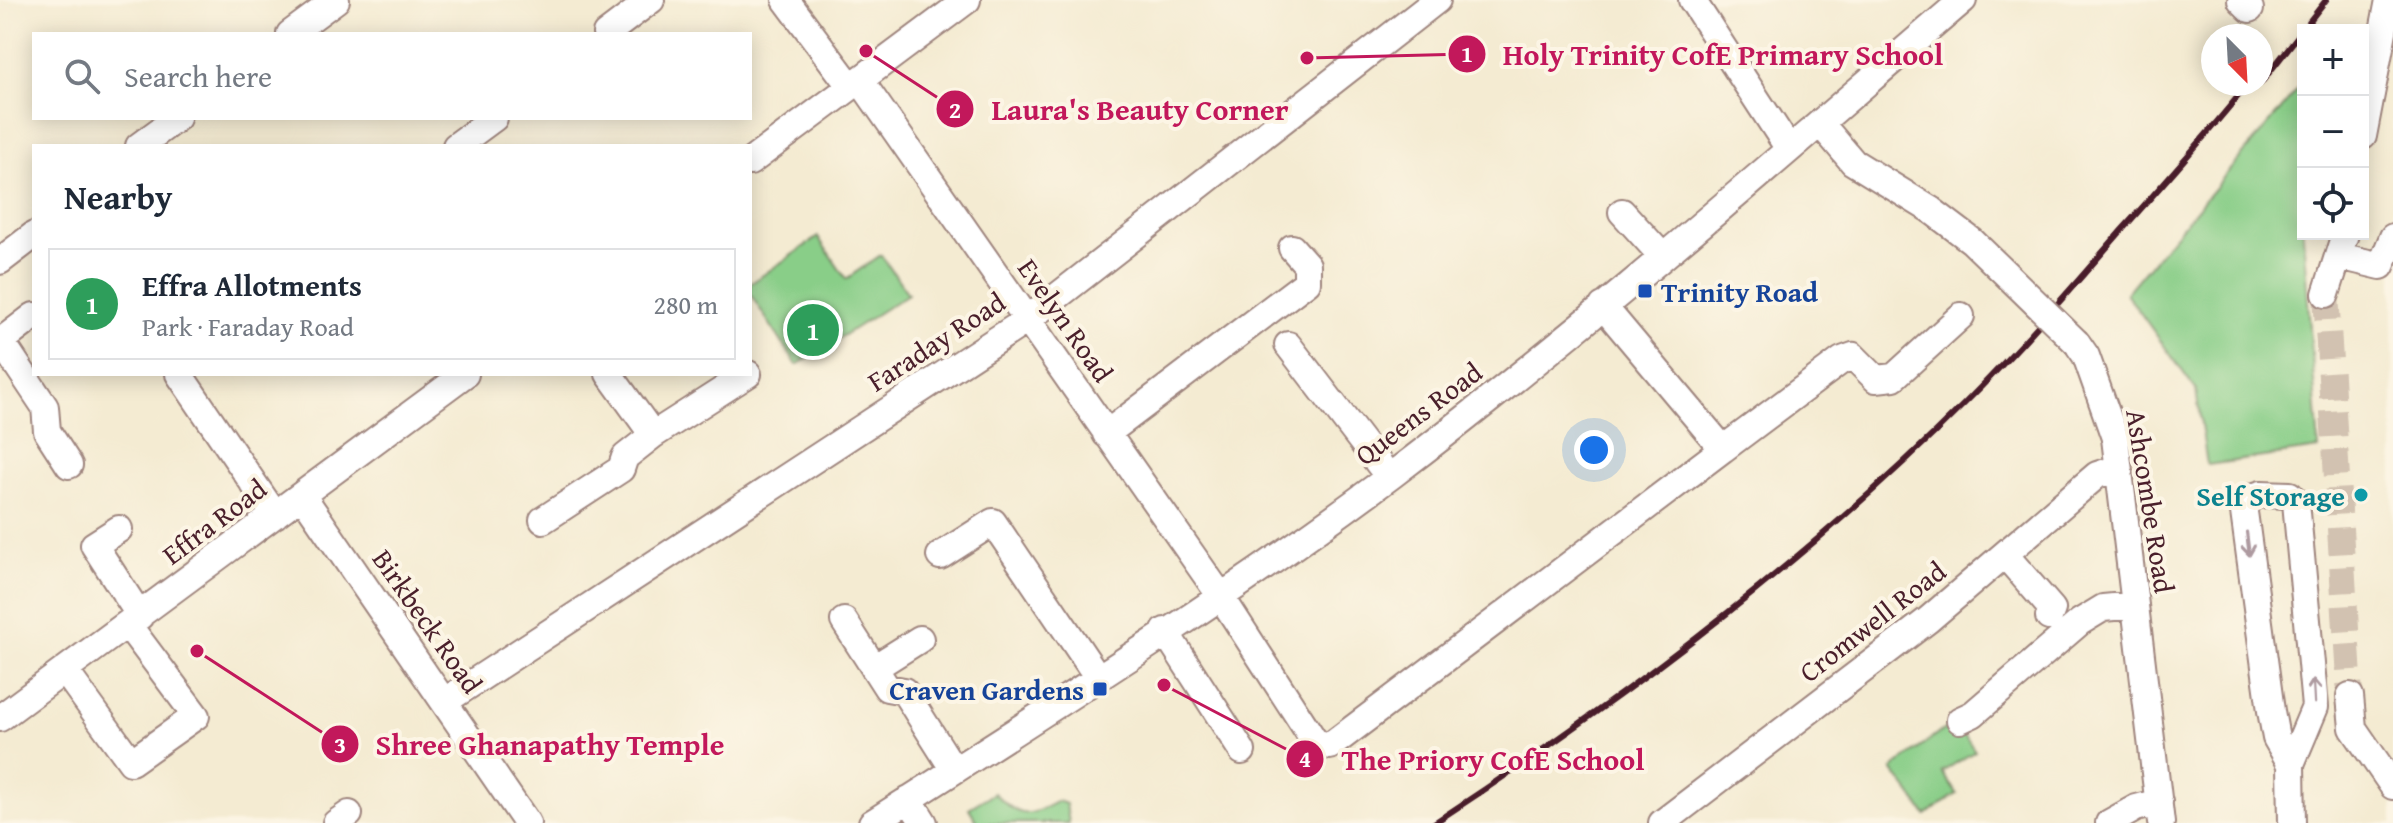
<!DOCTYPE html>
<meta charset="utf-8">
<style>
body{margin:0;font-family:"Gentium Book Plus",serif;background:#f2f2f3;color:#1f2937}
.controls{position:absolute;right:24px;top:24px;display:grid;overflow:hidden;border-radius:0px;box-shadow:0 4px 20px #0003}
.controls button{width:72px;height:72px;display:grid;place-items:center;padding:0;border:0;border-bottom:2px solid #e0e1e3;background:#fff;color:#1f2937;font:40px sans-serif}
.compass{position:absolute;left:2201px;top:24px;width:72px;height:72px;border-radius:50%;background:#fff;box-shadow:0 4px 20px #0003;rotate:156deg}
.you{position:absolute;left:1594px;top:450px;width:28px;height:28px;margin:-20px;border:6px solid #fff;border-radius:50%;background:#1a73e8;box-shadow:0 0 0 12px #1a73e833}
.badge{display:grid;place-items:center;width:52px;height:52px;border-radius:50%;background:#d93025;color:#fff;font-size:26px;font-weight:700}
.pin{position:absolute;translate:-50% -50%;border:4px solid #fff;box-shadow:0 2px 8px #0006}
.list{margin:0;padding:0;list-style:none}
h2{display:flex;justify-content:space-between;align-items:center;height:104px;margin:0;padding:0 32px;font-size:34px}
h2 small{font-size:26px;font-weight:400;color:#747a83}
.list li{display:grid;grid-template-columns:52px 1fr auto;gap:24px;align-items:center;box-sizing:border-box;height:112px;margin:0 16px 16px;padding:0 16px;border:2px solid #e0e1e3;border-radius:0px}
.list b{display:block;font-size:30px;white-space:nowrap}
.list p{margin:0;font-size:26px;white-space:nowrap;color:#747a83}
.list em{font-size:26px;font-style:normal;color:#747a83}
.icon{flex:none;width:44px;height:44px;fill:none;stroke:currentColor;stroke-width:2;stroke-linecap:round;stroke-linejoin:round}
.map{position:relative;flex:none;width:2393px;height:823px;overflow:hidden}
.search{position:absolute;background:#fff;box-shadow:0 4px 20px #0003;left:32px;top:32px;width:720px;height:88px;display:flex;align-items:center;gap:20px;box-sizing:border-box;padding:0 28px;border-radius:0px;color:#747a83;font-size:30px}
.panel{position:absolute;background:#fff;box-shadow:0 4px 20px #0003;left:32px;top:144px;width:720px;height:232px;border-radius:0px}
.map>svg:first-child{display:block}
</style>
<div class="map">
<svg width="2393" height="823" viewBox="0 0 2393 823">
<rect width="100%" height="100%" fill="#fcf5e5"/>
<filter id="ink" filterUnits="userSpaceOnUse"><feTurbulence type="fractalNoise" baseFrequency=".0125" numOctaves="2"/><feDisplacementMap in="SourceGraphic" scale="16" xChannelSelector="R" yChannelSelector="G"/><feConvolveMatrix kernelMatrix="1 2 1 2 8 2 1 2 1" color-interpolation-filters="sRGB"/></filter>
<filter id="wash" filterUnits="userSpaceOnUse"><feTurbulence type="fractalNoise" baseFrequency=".006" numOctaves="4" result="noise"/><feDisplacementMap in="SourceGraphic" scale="32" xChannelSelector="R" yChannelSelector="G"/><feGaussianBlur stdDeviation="1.8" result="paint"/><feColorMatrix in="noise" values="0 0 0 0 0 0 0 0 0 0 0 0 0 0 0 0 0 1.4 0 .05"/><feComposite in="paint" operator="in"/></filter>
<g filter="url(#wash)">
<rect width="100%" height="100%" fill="#f4ebd2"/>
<path fill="#89ce88" stroke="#6a765a" stroke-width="2" d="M 2303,83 L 2303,234 L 2319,449 L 2207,465 L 2196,390 L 2126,293 Z
M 818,237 L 846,279 L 881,255 L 908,294 L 797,365 L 750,294 L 750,284 Z
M 1955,721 L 1975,751 L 1942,772 L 1957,794 L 1926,815 L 1892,769 Z
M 994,793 C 1021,818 1025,819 1058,801 L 1066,804 L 1069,823 L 978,823 L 969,808 Z"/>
</g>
<g filter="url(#ink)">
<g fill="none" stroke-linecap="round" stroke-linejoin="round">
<path stroke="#d2c2b1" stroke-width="26" stroke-dasharray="26 13" stroke-linecap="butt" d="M 2326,294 L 2350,696"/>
<g stroke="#9f857e" stroke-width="30">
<path id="minor" d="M 786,0 L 851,87
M 1692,0 L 1789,149
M 2241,0 L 2250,9
M 290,34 L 336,0
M 606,34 L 651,0
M 860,80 L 1220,595 L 1315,742 L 1330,746 L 1723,449 L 1603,306
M 1820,123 L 1853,162 L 1931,210
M 2363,136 L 2389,0
M 139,146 L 177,118
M 456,146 L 494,118
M 750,162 L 967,0
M 1622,212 L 1662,256
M 2339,256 L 2381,266 L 2393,237
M 0,261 L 34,235
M 2326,294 L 2345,234
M 1,341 L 45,407 L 47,431 L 69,465
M 0,342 L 34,316
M 2077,343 L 2086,356 L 2115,438 L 2161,823
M 1288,345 L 1389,477
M 179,374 L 275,515
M 1106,434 L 1307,282 L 1307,265 L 1292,248
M 653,435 L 748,374
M 1723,449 L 1842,360 L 1853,356 L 1876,379 L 1894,377 L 1961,316
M 302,495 L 527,823
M 543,520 L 621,469 L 625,457 L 653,435 L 609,374
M 119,529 L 94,545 L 140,616
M 940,556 L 993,522 L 1097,676
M 2006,556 L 2052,609 L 2049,617
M 844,621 L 887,688 L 904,691 L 954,770
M 1165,631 L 1242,751
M 874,668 L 920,639
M 65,671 L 131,762 L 196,716 L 128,625
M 2350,696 L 2353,728 L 2393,786
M 445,701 L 1027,320 L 1437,0
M 0,718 L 465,374
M 1960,720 L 1973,714 L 2080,622 L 2103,608 L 2135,605
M 2291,764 L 2276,738 L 2271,711 L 2244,512 L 2246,499 L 2261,494 L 2290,495 L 2296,502 L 2315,707 L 2291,764 L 2292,823
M 909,799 L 924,823
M 336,823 L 349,814
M 872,823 C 1047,711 1225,600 1392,475 C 1589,326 1775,161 1963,0
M 1662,823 L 1928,620 L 2097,475 L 2118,468
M 2109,823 L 2136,808 L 2159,802"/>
</g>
<use href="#minor" stroke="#fff" stroke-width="26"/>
<path stroke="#4a1f2b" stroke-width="6" d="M 2261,83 L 2326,0
M 1434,823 C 1619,702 1807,561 1964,404 C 2019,349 2071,289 2122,230 C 2165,182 2208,134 2248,84"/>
<g stroke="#9f857e" stroke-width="30" stroke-linecap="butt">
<path id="minor-bridge" d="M 1931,210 L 1972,241 L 2077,343"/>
</g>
<use href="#minor-bridge" stroke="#fff" stroke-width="26"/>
</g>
<defs><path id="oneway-shaft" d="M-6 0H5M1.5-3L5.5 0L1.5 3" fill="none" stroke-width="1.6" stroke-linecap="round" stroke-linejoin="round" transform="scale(2)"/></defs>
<g stroke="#ae9aa0">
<use href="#oneway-shaft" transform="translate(2248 544) rotate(83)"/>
<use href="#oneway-shaft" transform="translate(2314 691) rotate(-93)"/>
</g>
</g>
<g fill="#1a4fb4" stroke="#fcf5e5" stroke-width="3">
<rect x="1637" y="283" width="16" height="16" rx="4"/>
<rect x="1092" y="681" width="16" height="16" rx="4"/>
</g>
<circle fill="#0f9aa8" stroke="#fcf5e5" stroke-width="3" cx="2361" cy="495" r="8"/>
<g text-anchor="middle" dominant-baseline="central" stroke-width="8" stroke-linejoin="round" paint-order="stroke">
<g font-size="28" font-weight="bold" fill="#164399" stroke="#fcf5e5" text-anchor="start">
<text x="1661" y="291">Trinity Road</text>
<text x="1084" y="689" text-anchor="end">Craven Gardens</text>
</g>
<g font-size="28" fill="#4a1f2b" stroke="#fcf5e5">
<text transform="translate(1066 320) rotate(55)">Evelyn Road</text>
<text transform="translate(936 341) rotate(-33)">Faraday Road</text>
<text transform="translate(1418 413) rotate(-37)">Queens Road</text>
<text transform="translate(2151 501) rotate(81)">Ashcombe Road</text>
<text transform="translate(214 521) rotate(-37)">Effra Road</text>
<text transform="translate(428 621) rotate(55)">Birkbeck Road</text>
<text transform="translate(1872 621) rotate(-38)">Cromwell Road</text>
</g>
<g font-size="28" font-weight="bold" fill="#0d838f" stroke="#fcf5e5" text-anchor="end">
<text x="2345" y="495">Self Storage</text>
</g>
</g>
<path fill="none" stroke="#c2185b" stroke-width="3" d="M1307 58L1467 54M866 51L955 109M197 651L340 744M1164 685L1305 759"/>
<g fill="#c2185b" stroke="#fcf5e5" stroke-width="3">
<circle cx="1307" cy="58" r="8"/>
<circle cx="866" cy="51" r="8"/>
<circle cx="197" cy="651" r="8"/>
<circle cx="1164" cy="685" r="8"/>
<circle cx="1467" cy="54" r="20"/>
<circle cx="955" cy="109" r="20"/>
<circle cx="340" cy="744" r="20"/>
<circle cx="1305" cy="759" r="20"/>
</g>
<g font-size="24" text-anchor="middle" font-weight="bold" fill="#fff">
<text x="1467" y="62">1</text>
<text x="955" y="118">2</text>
<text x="340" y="753">3</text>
<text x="1305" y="767">4</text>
</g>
<g font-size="30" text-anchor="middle" font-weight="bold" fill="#c2185b" stroke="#fcf5e5" stroke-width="8" stroke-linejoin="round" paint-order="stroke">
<text x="1723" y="65">Holy Trinity CofE Primary School</text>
<text x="1140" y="120">Laura's Beauty Corner</text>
<text x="550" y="755">Shree Ghanapathy Temple</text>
<text x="1493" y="770">The Priory CofE School</text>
</g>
</svg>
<div class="controls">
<button>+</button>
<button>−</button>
<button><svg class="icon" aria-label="locate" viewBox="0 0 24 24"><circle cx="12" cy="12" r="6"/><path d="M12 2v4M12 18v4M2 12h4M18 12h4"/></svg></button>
</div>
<svg class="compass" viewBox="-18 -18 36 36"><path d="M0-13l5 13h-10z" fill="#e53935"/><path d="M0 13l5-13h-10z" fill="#747a83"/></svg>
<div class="you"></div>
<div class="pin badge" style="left:813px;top:330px;background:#2e9e5b">1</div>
<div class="search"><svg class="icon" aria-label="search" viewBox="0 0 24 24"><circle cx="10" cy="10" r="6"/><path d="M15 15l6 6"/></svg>Search here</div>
<section class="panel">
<h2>Nearby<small></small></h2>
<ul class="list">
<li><span class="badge" style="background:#2e9e5b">1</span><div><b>Effra Allotments</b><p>Park · Faraday Road</p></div><em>280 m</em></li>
</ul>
</section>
</div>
